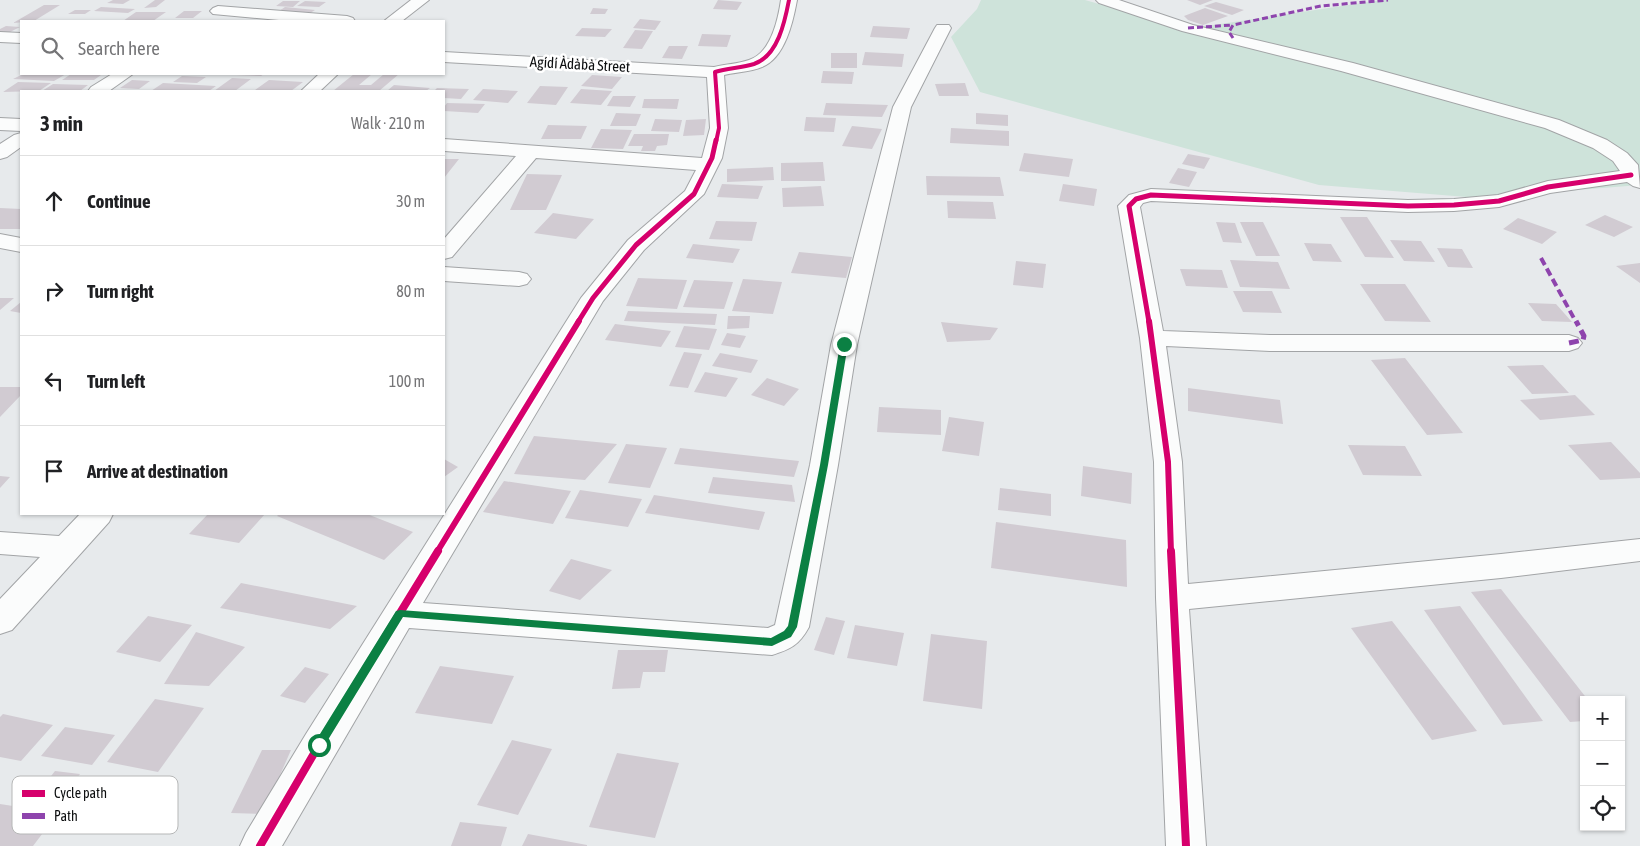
<!DOCTYPE html>
<meta charset="utf-8">
<style>
body{margin:0;font-family:"Asap Condensed",sans-serif;background:#f2f2f2;color:#202124}
.controls{position:absolute;right:15px;bottom:15px;display:grid;overflow:hidden;border-radius:0px;box-shadow:0 1px 4px #0004}
.controls button{width:45px;height:45px;display:grid;place-items:center;padding:0;border:0;border-bottom:1px solid #e0e0e0;background:#fff;color:#202124;font:25px sans-serif}
.stop{position:absolute;width:15px;height:15px;margin:-11px;border:4px solid #0b8043;border-radius:50%;background:#fff}
.stop.end{background:#0b8043;border-color:#fff;box-shadow:0 1px 5px #0008}
.list{margin:0;padding:0;list-style:none}
h2{display:flex;justify-content:space-between;align-items:center;height:65px;margin:0;padding:0 20px;font-size:21px}
h2 small{font-size:16px;font-weight:400;color:#757577}
.list li{display:grid;grid-template-columns:32px 1fr auto;gap:15px;align-items:center;box-sizing:border-box;height:90px;padding:0 20px;border-top:1px solid #e0e0e0}
.list b{display:block;font-size:19px;white-space:nowrap}
.list em{font-size:16px;font-style:normal;color:#757577}
.icon{flex:none;width:28px;height:28px;fill:none;stroke:currentColor;stroke-width:2;stroke-linecap:round;stroke-linejoin:round}
.map{position:relative;flex:none;width:1640px;height:846px;overflow:hidden}
.search{position:absolute;background:#fff;box-shadow:0 1px 4px #0004;left:20px;top:20px;width:425px;height:55px;display:flex;align-items:center;gap:12px;box-sizing:border-box;padding:0 18px;border-radius:0px;color:#757577;font-size:19px}
.panel{position:absolute;background:#fff;box-shadow:0 1px 4px #0004;left:20px;top:90px;width:425px;height:425px;border-radius:0px}
.map>svg:first-child{display:block}
</style>
<div class="map">
<svg width="1640" height="846" viewBox="0 0 1640 846">
<rect width="100%" height="100%" fill="#e7eaec"/>
<path fill="#cee3da" d="M 981,0 L 1085,0 L 1187,29 L 1382,0 L 1640,0 L 1640,185 L 1479,198 L 1319,185 L 980,92 L 951,37 L 977,9 Z"/>
<path fill="#d1cbd2" d="M 113,0 L 130,0 L 123,4 L 107,3 Z
M 155,0 L 165,0 L 156,7 L 144,8 Z
M 718,0 L 742,2 L 737,10 L 713,9 Z
M 1187,0 L 1213,0 L 1200,5 Z
M 283,1 L 300,1 L 293,7 L 276,6 Z
M 305,1 L 326,2 L 319,7 L 297,6 Z
M 1216,2 L 1244,10 L 1232,15 L 1204,6 Z
M 44,5 L 60,5 L 34,21 L 13,23 Z
M 101,7 L 135,9 L 128,13 L 94,11 Z
M 285,7 L 315,10 L 307,15 L 276,13 Z
M 593,8 L 608,9 L 605,14 L 590,14 Z
M 1205,8 L 1228,16 L 1203,25 L 1188,20 L 1184,16 Z
M 75,10 L 91,10 L 85,14 L 68,14 Z
M 184,11 L 202,11 L 193,18 L 175,18 Z
M 136,12 L 166,12 L 153,21 L 123,21 Z
M 640,19 L 661,21 L 655,30 L 633,28 Z
M 6,26 L 20,27 L 6,34 L 0,34 L 0,29 Z
M 873,26 L 910,28 L 907,39 L 870,37 Z
M 582,28 L 612,29 L 605,37 L 575,36 Z
M 635,30 L 653,31 L 642,49 L 623,48 Z
M 702,34 L 731,35 L 727,47 L 698,46 Z
M 669,46 L 688,46 L 682,59 L 662,58 Z
M 865,52 L 904,54 L 902,67 L 862,65 Z
M 831,53 L 857,53 L 857,68 L 831,68 Z
M 823,71 L 854,72 L 852,84 L 821,83 Z
M 23,74 L 66,74 L 54,81 L 13,79 Z
M 71,74 L 101,75 L 94,80 L 62,80 Z
M 236,74 L 264,74 L 261,76 L 236,75 Z
M 354,74 L 372,74 L 359,85 L 371,85 L 384,74 L 399,74 L 379,91 L 333,91 Z
M 592,75 L 622,77 L 612,89 L 581,86 Z
M 182,76 L 206,77 L 197,83 L 173,82 Z
M 232,78 L 251,79 L 235,91 L 214,91 Z
M 132,80 L 150,81 L 139,89 L 120,88 Z
M 269,80 L 303,82 L 291,91 L 255,90 Z
M 18,82 L 51,83 L 39,91 L 3,92 Z
M 163,83 L 216,86 L 209,91 L 151,91 Z
M 965,83 L 969,96 L 939,96 L 935,84 Z
M 53,84 L 88,85 L 80,91 L 42,91 Z
M 394,85 L 430,88 L 426,91 L 387,91 Z
M 540,86 L 568,87 L 556,105 L 527,103 Z
M 437,88 L 469,89 L 461,99 L 444,98 L 444,91 L 434,91 Z
M 483,89 L 518,91 L 508,103 L 473,100 Z
M 581,89 L 612,91 L 601,105 L 570,103 Z
M 613,96 L 636,96 L 630,107 L 607,106 Z
M 644,99 L 679,99 L 677,109 L 642,108 Z
M 447,103 L 485,104 L 478,113 L 444,111 L 444,107 Z
M 826,103 L 888,105 L 882,117 L 823,115 Z
M 616,113 L 641,114 L 636,126 L 610,126 Z
M 976,113 L 1008,115 L 1008,126 L 976,124 Z
M 806,117 L 836,118 L 834,132 L 804,131 Z
M 655,119 L 682,120 L 679,132 L 651,131 Z
M 706,119 L 704,135 L 683,136 L 686,120 Z
M 548,125 L 587,126 L 581,139 L 541,139 Z
M 852,126 L 882,129 L 872,149 L 842,146 Z
M 951,128 L 1009,131 L 1009,146 L 950,143 Z
M 601,129 L 632,130 L 623,149 L 591,148 Z
M 634,134 L 669,134 L 667,145 L 657,146 L 655,151 L 641,151 L 643,146 L 628,146 Z
M 1024,153 L 1073,159 L 1069,177 L 1019,171 Z
M 1188,154 L 1210,158 L 1204,169 L 1182,164 Z
M 444,159 L 459,159 L 444,178 Z
M 823,162 L 825,181 L 781,181 L 781,163 Z
M 773,167 L 774,180 L 727,182 L 727,169 Z
M 1178,168 L 1197,172 L 1189,187 L 1169,183 Z
M 527,174 L 562,175 L 546,210 L 510,210 Z
M 926,176 L 1000,177 L 1004,196 L 927,195 Z
M 722,184 L 763,186 L 758,199 L 717,197 Z
M 1063,184 L 1097,189 L 1094,206 L 1059,201 Z
M 821,186 L 824,206 L 783,207 L 782,188 Z
M 947,201 L 993,202 L 996,219 L 948,218 Z
M 0,208 L 21,209 L 21,229 L 0,229 Z
M 553,213 L 594,219 L 576,239 L 534,233 Z
M 1605,215 L 1633,227 L 1614,237 L 1585,225 Z
M 1340,217 L 1367,217 L 1394,258 L 1365,257 Z
M 1518,218 L 1557,232 L 1542,244 L 1503,229 Z
M 716,221 L 757,222 L 752,241 L 709,239 Z
M 1216,222 L 1235,223 L 1242,243 L 1223,242 Z
M 1240,222 L 1263,222 L 1280,256 L 1256,256 Z
M 1390,240 L 1421,241 L 1435,262 L 1404,261 Z
M 1304,243 L 1331,244 L 1342,262 L 1313,261 Z
M 693,244 L 740,249 L 733,263 L 686,258 Z
M 1437,248 L 1462,249 L 1473,268 L 1448,267 Z
M 799,252 L 852,257 L 846,278 L 791,273 Z
M 1230,260 L 1278,262 L 1290,289 L 1240,287 Z
M 1016,261 L 1046,264 L 1043,288 L 1013,285 Z
M 1640,263 L 1640,283 L 1616,266 Z
M 1180,269 L 1222,270 L 1228,288 L 1186,286 Z
M 638,278 L 687,280 L 677,309 L 626,306 Z
M 743,279 L 782,282 L 773,314 L 732,311 Z
M 694,280 L 733,282 L 724,309 L 683,307 Z
M 1360,284 L 1405,284 L 1431,322 L 1385,321 Z
M 1233,291 L 1272,291 L 1282,313 L 1243,312 Z
M 0,298 L 14,298 L 0,310 Z
M 21,302 L 21,313 L 10,311 Z
M 1528,303 L 1556,304 L 1572,322 L 1542,321 Z
M 628,311 L 717,314 L 715,325 L 624,321 Z
M 728,316 L 750,316 L 749,328 L 727,329 Z
M 941,322 L 998,328 L 990,340 L 947,342 Z
M 615,324 L 671,331 L 661,347 L 605,340 Z
M 684,326 L 717,329 L 709,350 L 675,347 Z
M 727,333 L 746,336 L 740,348 L 721,345 Z
M 684,352 L 702,354 L 688,388 L 669,386 Z
M 720,353 L 758,360 L 751,373 L 712,366 Z
M 1405,358 L 1463,433 L 1427,435 L 1371,360 Z
M 1543,365 L 1569,393 L 1532,394 L 1507,366 Z
M 705,372 L 738,378 L 726,397 L 694,392 Z
M 767,378 L 799,389 L 784,406 L 751,395 Z
M 0,387 L 21,387 L 21,395 L 0,417 Z
M 1188,388 L 1280,400 L 1283,424 L 1188,411 Z
M 1575,395 L 1595,415 L 1540,420 L 1520,400 Z
M 879,407 L 941,410 L 941,435 L 877,432 Z
M 949,417 L 984,422 L 979,456 L 942,451 Z
M 534,436 L 617,444 L 585,480 L 514,474 Z
M 1611,442 L 1640,473 L 1640,478 L 1600,480 L 1568,445 Z
M 626,444 L 667,448 L 650,488 L 608,483 Z
M 1348,445 L 1405,446 L 1422,476 L 1363,475 Z
M 680,448 L 799,461 L 794,477 L 674,464 Z
M 444,459 L 458,467 L 444,477 Z
M 1083,466 L 1132,473 L 1131,504 L 1081,496 Z
M 0,476 L 10,477 L 0,488 Z
M 713,477 L 792,485 L 795,502 L 708,493 Z
M 504,481 L 571,491 L 553,524 L 483,512 Z
M 1000,488 L 1051,494 L 1051,516 L 998,510 Z
M 580,490 L 642,499 L 628,527 L 565,518 Z
M 654,495 L 765,512 L 759,530 L 645,513 Z
M 208,514 L 265,514 L 239,543 L 189,534 Z
M 279,514 L 367,514 L 413,532 L 384,560 L 277,516 Z
M 996,522 L 1126,540 L 1127,587 L 991,568 Z
M 571,559 L 612,570 L 580,600 L 549,591 Z
M 241,583 L 357,606 L 330,629 L 220,608 Z
M 1501,589 L 1588,700 L 1584,700 L 1584,721 L 1570,722 L 1471,592 Z
M 1460,606 L 1543,721 L 1503,725 L 1424,610 Z
M 148,616 L 192,625 L 160,662 L 116,652 Z
M 826,617 L 845,621 L 834,655 L 814,650 Z
M 1392,621 L 1477,731 L 1432,740 L 1351,628 Z
M 855,625 L 904,633 L 897,666 L 847,658 Z
M 196,632 L 245,647 L 209,686 L 164,684 Z
M 931,634 L 987,641 L 982,709 L 923,701 Z
M 618,650 L 668,650 L 665,672 L 643,672 L 640,688 L 612,689 Z
M 440,666 L 514,676 L 492,724 L 415,713 Z
M 305,667 L 329,674 L 305,703 L 280,696 Z
M 155,699 L 204,708 L 158,772 L 107,762 Z
M 3,714 L 53,725 L 21,761 L 0,757 L 0,717 Z
M 65,727 L 115,735 L 92,765 L 41,756 Z
M 512,740 L 552,749 L 518,815 L 477,805 Z
M 262,750 L 291,750 L 263,814 L 231,813 Z
M 617,753 L 679,763 L 655,838 L 589,827 Z
M 55,771 L 80,774 L 59,803 L 33,799 Z
M 0,804 L 58,813 L 33,846 L 0,846 Z
M 460,822 L 507,827 L 501,846 L 451,846 Z
M 528,834 L 587,845 L 587,846 L 522,846 Z"/>
<g fill="none" stroke-linecap="round" stroke-linejoin="round">
<g stroke="#a2a4a6" stroke-width="2">
<path id="minor" d="M 411,0 L 429,0 L 402,21 L 384,21 Z
M 781,0 L 797,0 C 793,22 785,58 762,67 C 750,72 736,72 724,75 L 728,128 L 722,158 L 704,194 L 644,250 L 603,301 L 423,603 L 768,628 L 775,625 L 810,465 L 831,345 L 893,107 L 935,28 L 937,25 L 949,25 L 951,28 L 911,107 L 857,345 L 838,465 L 809,627 C 799,645 791,649 772,655 L 409,628 L 282,846 L 240,846 L 246,833 L 306,734 L 581,298 L 628,240 L 685,191 L 696,170 L 536,158 L 452,257 L 444,259 L 444,239 L 516,156 L 444,151 L 444,139 L 702,158 L 710,128 L 707,77 L 444,62 L 444,52 L 714,67 C 725,64 738,64 749,60 C 771,53 778,20 781,0 Z
M 1096,0 L 1119,0 L 1193,25 L 1353,63 L 1559,120 L 1607,140 L 1627,153 L 1638,165 L 1640,188 L 1633,186 L 1627,182 L 1550,193 L 1499,207 L 1454,211 L 1408,212 L 1151,201 L 1143,203 L 1140,207 L 1163,331 L 1270,335 L 1569,335 L 1578,338 L 1582,343 L 1578,348 L 1569,351 L 1270,351 L 1166,346 L 1182,462 L 1188,584 L 1501,554 L 1640,539 L 1640,561 L 1501,578 L 1189,609 L 1206,846 L 1166,846 L 1156,598 L 1154,462 L 1140,338 L 1118,206 L 1129,195 L 1151,189 L 1408,200 L 1454,199 L 1498,195 L 1548,181 L 1620,171 L 1613,161 L 1593,148 L 1545,128 L 1341,71 L 1182,31 L 1099,3 Z
M 218,6 L 347,16 L 353,18 L 355,21 L 290,21 L 213,14 L 210,11 L 213,8 Z
M 0,32 L 21,33 L 21,43 L 0,42 Z
M 112,74 L 133,74 L 109,91 L 88,91 L 91,87 Z
M 319,74 L 338,74 L 320,91 L 301,91 Z
M 0,118 L 21,119 L 21,131 L 0,130 Z
M 21,133 L 21,147 L 7,157 L 0,159 L 0,144 L 14,135 Z
M 0,234 L 21,238 L 21,252 L 0,248 Z
M 444,267 L 519,272 L 527,274 L 531,279 L 527,284 L 519,286 L 444,281 Z
M 80,514 L 113,514 L 109,522 L 12,630 L 0,634 L 0,599 L 40,557 L 0,554 L 0,532 L 59,536 Z"/>
</g>
<use href="#minor" fill="#fbfcfc" fill-rule="evenodd"/>
<path stroke="#8e44ad" stroke-width="3" stroke-dasharray="6 3" stroke-linecap="butt" d="M 1188,28 L 1233,25
M 1233,38 L 1229,32 L 1233,25 L 1321,6 L 1388,0"/>
<path stroke="#8e44ad" stroke-width="4" stroke-dasharray="8 4" stroke-linecap="butt" d="M 1541,258 L 1576,322"/>
<path stroke="#8e44ad" stroke-width="5" stroke-dasharray="10 5" stroke-linecap="butt" d="M 1569,343 L 1583,340 L 1584,336 L 1576,321"/>
<g stroke="#fff" stroke-width="5.5">
<path id="cycleway-far3" d="M 716,142 L 719,128 L 715,72 C 728,68 741,68 754,64 C 778,56 785,21 789,0"/>
</g>
<g stroke="#fff" stroke-width="8">
<path id="cycleway-far2" d="M 578,322 L 593,298 L 636,245 L 694,194 L 712,158 L 716,140
M 1149,322 L 1129,206 L 1136,199 L 1151,195 L 1408,206 L 1454,205 L 1499,201 L 1548,187 L 1631,175"/>
</g>
<g stroke="#fff" stroke-width="9">
<path id="cycleway-far1" d="M 1149,321 L 1168,462 L 1171,552
M 437,552 L 579,321"/>
</g>
<g stroke="#fff" stroke-width="11">
<path id="cycleway" d="M 1171,551 L 1186,846
M 260,846 L 319,745 L 438,551"/>
</g>
<use href="#cycleway-far3" stroke="#d6006c" stroke-width="4"/>
<use href="#cycleway-far2" stroke="#d6006c" stroke-width="5"/>
<use href="#cycleway-far1" stroke="#d6006c" stroke-width="6"/>
<use href="#cycleway" stroke="#d6006c" stroke-width="8"/>
</g>
<path fill="#0b8043" d="M 844,342 L 848,344 L 828,465 L 797,627 L 791,637 L 772,646 L 403,617 L 323,748 L 315,748 L 313,745 L 315,742 L 396,611 L 400,610 L 771,638 L 784,631 L 788,626 L 820,465 L 840,344 Z"/>
<g text-anchor="middle" dominant-baseline="central" stroke-width="5" stroke-linejoin="round" paint-order="stroke">
<g font-size="15" fill="#0c0e0f" stroke="#fff">
<text transform="translate(580 64) rotate(3)">Agídí Àdàbà Street</text>
</g>
</g>
<rect x="12" y="776" width="166" height="58" rx="8" fill="#fff" stroke="#b6b7b7" stroke-width="1"/>
<rect x="22" y="790" width="23" height="7" fill="#d6006c"/>
<rect x="22" y="813" width="23" height="6" fill="#8e44ad"/>
<g font-size="14" fill="#0c0e0f">
<text x="54" y="798">Cycle path</text>
<text x="54" y="821">Path</text>
</g>
</svg>
<div class="controls">
<button>+</button>
<button>−</button>
<button><svg class="icon" aria-label="locate" viewBox="0 0 24 24"><circle cx="12" cy="12" r="6"/><path d="M12 2v4M12 18v4M2 12h4M18 12h4"/></svg></button>
</div>
<div class="stop" style="left:319px;top:745px"></div>
<div class="stop end" style="left:844px;top:344px"></div>
<div class="search"><svg class="icon" aria-label="search" viewBox="0 0 24 24"><circle cx="10" cy="10" r="6"/><path d="M15 15l6 6"/></svg>Search here</div>
<section class="panel">
<h2>3 min<small>Walk · 210 m</small></h2>
<ul class="list">
<li><svg class="icon" aria-label="ahead" viewBox="0 0 24 24"><path d="M12 20V5M6 11l6-6 6 6"/></svg><div><b>Continue</b></div><em>30 m</em></li>
<li><svg class="icon" aria-label="right" viewBox="0 0 24 24"><path d="M7 20v-9h11M14 6l5 5-5 5"/></svg><div><b>Turn right</b></div><em>80 m</em></li>
<li><svg class="icon" aria-label="left" viewBox="0 0 24 24"><path d="M17 20v-9H6M10 6l-5 5 5 5"/></svg><div><b>Turn left</b></div><em>100 m</em></li>
<li><svg class="icon" aria-label="arrive" viewBox="0 0 24 24"><path d="M6 21V4h12l-3 4 3 4H6"/></svg><div><b>Arrive at destination</b></div></li>
</ul>
</section>
</div>
